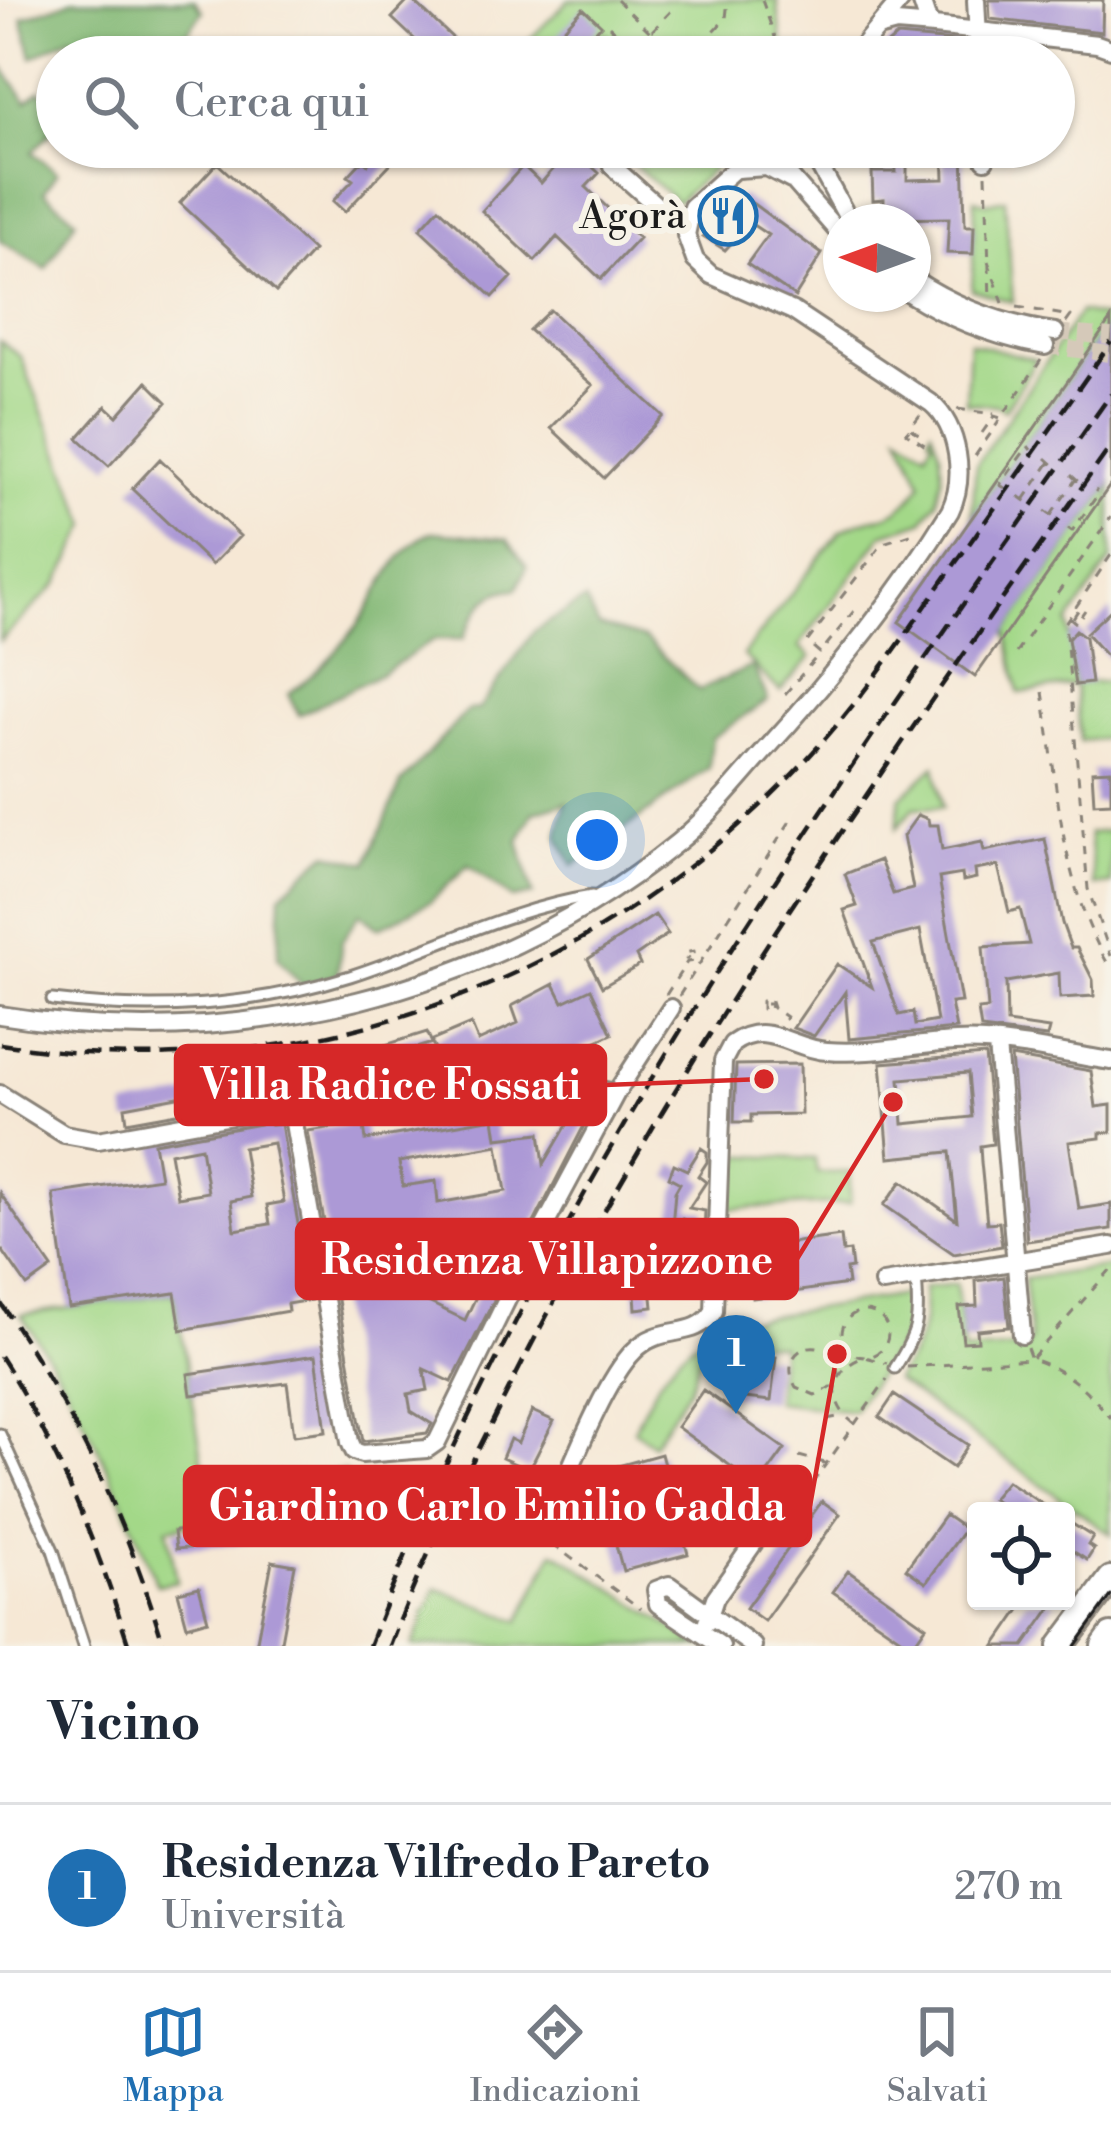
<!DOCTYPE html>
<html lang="it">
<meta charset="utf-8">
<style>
body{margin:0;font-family:"Libre Bodoni",serif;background:#f6f6f7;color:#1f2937}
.controls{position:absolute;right:36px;bottom:36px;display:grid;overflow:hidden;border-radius:12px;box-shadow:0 3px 9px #0004}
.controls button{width:108px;height:108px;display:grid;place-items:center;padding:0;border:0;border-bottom:3px solid #e0e1e3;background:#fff;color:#1f2937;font:60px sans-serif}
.compass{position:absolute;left:823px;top:204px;width:108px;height:108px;border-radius:50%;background:#fff;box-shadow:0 3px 9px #0004;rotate:271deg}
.you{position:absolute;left:597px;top:840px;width:42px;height:42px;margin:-30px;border:9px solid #fff;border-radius:50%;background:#1a73e8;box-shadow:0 0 0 18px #1a73e833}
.badge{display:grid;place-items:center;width:78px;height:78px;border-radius:50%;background:#1f6fb2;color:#fff;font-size:39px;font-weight:700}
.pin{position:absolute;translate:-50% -99px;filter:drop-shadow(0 3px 6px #0008)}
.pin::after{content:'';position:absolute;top:63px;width:42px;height:36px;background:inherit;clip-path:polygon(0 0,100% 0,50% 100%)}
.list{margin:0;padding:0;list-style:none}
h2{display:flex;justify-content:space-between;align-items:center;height:156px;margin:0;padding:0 48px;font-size:51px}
h2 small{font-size:39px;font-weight:400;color:#747a83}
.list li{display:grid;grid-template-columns:78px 1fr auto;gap:36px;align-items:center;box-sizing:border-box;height:168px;padding:0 48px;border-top:3px solid #e0e1e3}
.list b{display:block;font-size:45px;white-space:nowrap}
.list p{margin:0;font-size:39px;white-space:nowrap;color:#747a83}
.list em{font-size:39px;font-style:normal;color:#747a83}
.icon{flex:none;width:66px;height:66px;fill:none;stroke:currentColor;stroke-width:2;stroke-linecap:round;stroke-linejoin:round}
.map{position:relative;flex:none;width:1111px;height:1646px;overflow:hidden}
.search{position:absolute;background:#fff;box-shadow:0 3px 9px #0004;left:36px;right:36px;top:36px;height:132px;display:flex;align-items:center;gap:30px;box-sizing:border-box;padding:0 42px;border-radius:66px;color:#747a83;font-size:45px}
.sheet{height:324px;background:#fff}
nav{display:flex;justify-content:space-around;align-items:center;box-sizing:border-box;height:168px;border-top:3px solid #e0e1e3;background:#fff;font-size:33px;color:#747a83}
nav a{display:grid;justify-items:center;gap:6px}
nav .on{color:#1f6fb2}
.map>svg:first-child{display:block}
</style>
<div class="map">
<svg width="1111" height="1646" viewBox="0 0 1111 1646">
<rect width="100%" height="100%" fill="#f7f3e8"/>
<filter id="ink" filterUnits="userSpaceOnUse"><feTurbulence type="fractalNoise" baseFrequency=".00833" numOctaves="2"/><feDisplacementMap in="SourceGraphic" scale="24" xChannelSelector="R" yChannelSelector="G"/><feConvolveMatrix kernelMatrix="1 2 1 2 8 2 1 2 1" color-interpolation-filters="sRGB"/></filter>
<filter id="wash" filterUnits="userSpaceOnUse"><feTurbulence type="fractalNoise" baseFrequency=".004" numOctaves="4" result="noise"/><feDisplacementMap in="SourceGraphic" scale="48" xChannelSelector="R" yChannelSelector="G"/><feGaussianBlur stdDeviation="2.7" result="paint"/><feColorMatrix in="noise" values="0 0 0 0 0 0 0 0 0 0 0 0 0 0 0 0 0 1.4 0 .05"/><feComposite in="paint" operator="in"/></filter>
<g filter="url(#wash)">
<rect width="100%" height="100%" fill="#f6e8d5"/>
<path fill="#a3d888" stroke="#607a52" stroke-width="3" d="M 569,0 L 777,0 L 784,57 L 633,57 L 605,33 L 583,57 L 512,57 Z
M 629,147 L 737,147 L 677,202 L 622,154 Z
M 975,199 L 987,203 L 1005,199 L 1013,302 L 972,290 Z
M 1080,312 L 1111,319 L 972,518 L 976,465 Z
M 0,341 L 21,357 L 88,525 L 59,582 L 0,641 Z
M 969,342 L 1036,360 L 1005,410 L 996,405 L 966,403 Z
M 932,429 L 940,451 L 942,477 L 937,501 L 923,521 L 883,534 L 799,646 L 811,657 L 780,691 L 743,655 L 840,532 C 880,507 891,530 922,483 L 900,434 L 926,451 L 933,440 L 929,436 Z
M 1111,484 L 1111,560 L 1068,623 L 1075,684 L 1111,681 L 1111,738 L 1080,741 L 1075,685 L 1019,693 L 1007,631 Z
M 935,766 L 943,807 L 914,808 L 897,828 L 900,798 Z
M 1111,831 L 1111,884 L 1094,886 L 1089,833 Z
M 725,1155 L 815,1159 L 817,1173 L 850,1172 L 850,1203 L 727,1209 Z
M 1111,1266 L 1111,1534 L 895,1380 C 919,1348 927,1326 923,1288 L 956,1284 L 964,1352 L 1026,1347 L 1031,1341 L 1024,1279 Z
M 175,1293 L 207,1489 L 345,1471 L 350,1502 L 167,1528 L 177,1581 L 157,1585 C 119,1489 80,1400 21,1315 Z
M 910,1294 L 908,1331 L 853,1411 L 775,1402 L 781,1345 L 727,1339 L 713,1345 L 701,1355 L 690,1386 L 653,1444 L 634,1430 C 654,1382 676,1347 724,1323 Z
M 554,1551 L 701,1646 L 412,1646 L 436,1588 L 520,1621 Z"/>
<path fill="#82b874" stroke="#4f6a48" stroke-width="3" d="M 73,0 L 194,0 L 203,11 L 170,57 L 84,57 L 71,37 L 32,57 L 22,18 Z
M 0,64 L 27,101 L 40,90 L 57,107 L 57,126 L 32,152 L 57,172 L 44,192 L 76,219 L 46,269 L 0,241 Z
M 433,532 L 507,539 L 527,567 L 517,589 C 485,590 475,613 463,639 L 435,639 L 384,672 L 299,715 L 288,694 C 315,675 336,654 356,627 C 380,595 395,546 433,532 Z
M 585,600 L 599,626 L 645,639 L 699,690 L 753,666 L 768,700 L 712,738 L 709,768 L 573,866 L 558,836 L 567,802 L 534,812 L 519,841 L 533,895 L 513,899 L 468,865 L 431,901 L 379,928 L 360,913 L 342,941 L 337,976 L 303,986 L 278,958 L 281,894 L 327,853 L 367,863 L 401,783 L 468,710 L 479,709 L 535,630 Z"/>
<g id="blocks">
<path fill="#ac99d6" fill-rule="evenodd" d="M 409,0 L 412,0 L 473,57 L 419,57 L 426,50 L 392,18 Z
M 989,0 L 1103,0 L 1102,32 L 990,19 Z
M 583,8 L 601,25 L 571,57 L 537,57 Z
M 897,36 L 965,42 L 966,57 L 938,57 L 938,54 L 918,52 L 912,57 L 872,57 Z
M 895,147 L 907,147 L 907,180 L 944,179 L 943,147 L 963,147 L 965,226 L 974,226 L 973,254 L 947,253 L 949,218 L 884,219 L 884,199 L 873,200 L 872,172 L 896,172 Z
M 572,148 L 599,173 L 586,187 L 639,238 L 601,279 L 557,237 L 535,261 L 482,211 L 523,166 L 541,183 Z
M 379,152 L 391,163 L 345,212 L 333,201 L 353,180 L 348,176 L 363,160 L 368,164 Z
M 217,163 L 313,251 L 276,292 L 180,203 Z
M 741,195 L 822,254 L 795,297 L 747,264 L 768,235 L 750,223 L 725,250 L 703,236 Z
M 439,208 L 512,277 L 493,297 L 420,229 Z
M 550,310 L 663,416 L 604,478 L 551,428 L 593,385 L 529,330 Z
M 1111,319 L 1111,484 L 975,677 L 899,622 Z
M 147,382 L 167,402 L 109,466 L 78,438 L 106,406 L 117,416 Z
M 160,459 L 240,536 L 212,565 L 132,489 Z
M 1111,610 L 1111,661 L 1086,633 Z
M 1076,630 L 1085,637 L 1091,683 L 1075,685 L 1068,639 Z
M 1111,770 L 1111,802 L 1094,803 L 1092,771 Z
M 918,815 L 928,819 L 929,825 L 938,825 L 942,850 L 982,842 L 984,851 L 1045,839 L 1062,923 L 1071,948 L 1077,948 L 1093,980 L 1094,996 L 1060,998 L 1059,973 L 1006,982 L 1007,1023 L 1049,1029 L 1047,1037 L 981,1029 L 978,1010 L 988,1009 L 983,947 L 1029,944 L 1020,909 L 1009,912 L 998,866 L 975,870 L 976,878 L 963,881 L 962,874 L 939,878 L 961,1002 L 951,1003 L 956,1029 L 849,1039 L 845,992 L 814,1036 L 793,1028 L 837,964 L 872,987 L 844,910 L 857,906 L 845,874 L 880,860 L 893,894 L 913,889 L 903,836 ZM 920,930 L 937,1021 L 915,1025 L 913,1012 L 899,1015 L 873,942 Z
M 655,915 L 668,934 L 636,956 L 640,965 L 602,987 L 588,959 Z
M 554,984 L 563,1002 L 591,989 L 612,1034 L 580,1049 L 584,1078 L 391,1105 L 332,1093 L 305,1094 L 304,1088 L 312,1086 L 308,1062 L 326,1060 L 329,1076 L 323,1078 L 329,1078 L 330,1083 L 445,1072 L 432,1043 L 358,1066 L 356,1054 L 427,1032 L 431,1041 L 471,1024 L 478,1041 L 518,1023 L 512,1006 ZM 484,1053 L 490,1077 L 467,1081 L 463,1061 Z
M 985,1055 L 993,1144 L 980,1146 L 981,1162 L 987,1223 L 999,1222 L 1002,1246 L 954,1254 L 884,1205 L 902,1181 L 957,1220 L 950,1152 L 889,1158 L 881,1063 ZM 968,1073 L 972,1117 L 903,1124 L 900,1079 Z
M 1011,1057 L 1091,1071 L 1096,1107 L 1111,1105 L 1111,1132 L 1100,1133 L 1100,1138 L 1069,1142 L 1079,1209 L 1111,1204 L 1111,1229 L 1027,1241 Z
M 800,1064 L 801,1114 L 751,1115 L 751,1122 L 734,1122 L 736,1065 Z
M 263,1081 L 266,1097 L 127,1122 L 125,1107 Z
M 579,1105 L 591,1112 L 452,1382 L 424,1369 L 428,1390 L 408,1394 L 411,1411 L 432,1424 L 427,1433 L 363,1441 L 308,1131 L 354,1124 L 364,1126 L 366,1140 L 494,1118 L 497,1138 L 540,1133 L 544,1164 ZM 498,1145 L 506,1191 L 438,1203 L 436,1181 L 403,1186 L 399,1162 ZM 491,1265 L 465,1320 L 422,1299 L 462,1292 L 458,1271 Z
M 271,1122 L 271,1125 L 281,1124 L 311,1300 L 287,1304 L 288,1311 L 181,1330 L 175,1293 L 69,1308 L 53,1194 L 160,1178 L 154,1143 ZM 273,1143 L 284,1202 L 267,1205 L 270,1224 L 235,1230 L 231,1201 L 251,1197 L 243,1148 ZM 201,1147 L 208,1192 L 178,1197 L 170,1153 Z
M 701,1148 L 707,1152 L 707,1162 L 698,1176 L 706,1182 L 689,1208 L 705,1211 L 704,1232 L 682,1229 L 683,1218 L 671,1238 L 675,1192 L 680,1183 L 669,1177 L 674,1164 L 687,1170 Z
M 0,1193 L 52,1268 L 27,1286 L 0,1247 Z
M 841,1236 L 843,1252 L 850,1251 L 852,1268 L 846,1269 L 848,1284 L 753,1298 L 746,1249 Z
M 635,1260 L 645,1288 L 651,1287 L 653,1307 L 636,1309 L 634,1278 L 619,1284 L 614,1267 Z
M 1004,1277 L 1009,1327 L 977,1330 L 978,1341 L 963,1342 L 959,1307 L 977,1306 L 976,1281 Z
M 732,1351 L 776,1357 L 771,1401 L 727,1396 Z
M 316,1355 L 326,1431 L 294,1435 L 287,1383 L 191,1395 L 188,1374 Z
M 703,1390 L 785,1449 L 758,1486 L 677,1427 Z
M 894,1395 L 968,1445 L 953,1468 L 879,1417 Z
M 532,1411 L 554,1421 L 529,1470 L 502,1458 L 510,1439 L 518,1443 Z
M 661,1454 L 688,1554 L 623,1571 L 596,1472 Z
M 1007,1481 L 1053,1511 L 1011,1511 L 992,1499 Z
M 822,1501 L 840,1514 L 764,1621 L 746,1608 Z
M 945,1515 L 965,1529 L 926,1583 L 906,1569 Z
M 1066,1520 L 1093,1537 L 1088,1545 L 1094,1549 L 1087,1560 L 1066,1547 Z
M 249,1525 L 250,1543 L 176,1549 L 174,1531 Z
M 272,1561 L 295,1565 L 280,1646 L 256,1646 Z
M 848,1571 L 926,1626 L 912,1646 L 833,1592 Z
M 199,1587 L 208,1620 L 187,1626 L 178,1592 Z
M 1026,1601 L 1056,1601 L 1024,1646 L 995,1646 Z"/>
</g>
</g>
<g filter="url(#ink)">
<use href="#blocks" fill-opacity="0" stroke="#898278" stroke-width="3"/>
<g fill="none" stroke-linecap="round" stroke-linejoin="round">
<path stroke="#d5c9b9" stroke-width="16" stroke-dasharray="16 8" stroke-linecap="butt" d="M 1055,332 L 1111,337
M 1045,346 L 1111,354"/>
<g stroke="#898278" stroke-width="15">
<path id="lane" d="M 52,1000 C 154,1012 251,1007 350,976 C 431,950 508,909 592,896
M 895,1368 C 918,1332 920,1321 916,1278
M 0,1434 L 53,1550 L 84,1646"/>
</g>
<g stroke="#898278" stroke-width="22">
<path id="street" d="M 921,0 L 928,21 L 934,26
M 976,0 L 979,57
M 881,27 L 896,23 L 934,26 L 1097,44 L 1111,49
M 853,57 L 901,0
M 780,147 L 786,172 L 841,235
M 809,147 L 850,222
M 984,147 L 985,160
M 612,166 L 667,215 L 687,220
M 737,169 L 766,167 L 791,180
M 913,279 C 957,308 1002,325 1055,332
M 910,294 C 953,321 996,337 1045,346
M 0,1015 C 238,1054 489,996 678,842 C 709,817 734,785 760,756 C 830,680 895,600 950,511 C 966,478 959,427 931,403 L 793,311 L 711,275 L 695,260 L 686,235 L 692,207 L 759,147
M 997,1045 L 1022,1335
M 0,1094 L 64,1134 L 98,1140 L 277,1108 L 330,1106 L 391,1118 L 595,1089 L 616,1093
M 291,1106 L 350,1442 L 354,1451 L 362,1454 L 427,1449 L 437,1442 L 528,1257 L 616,1093 L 671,1008
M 883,1283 L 1111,1246
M 541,1536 C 562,1491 602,1382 634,1351 C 662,1322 694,1342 714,1311 L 723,1061 L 732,1044 C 767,1019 792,1049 827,1051 C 871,1055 913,1044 956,1042 C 1006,1039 1061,1054 1111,1061
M 707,1622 L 715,1598 L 786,1497
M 721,1646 L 658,1604 L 656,1590 L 669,1585 L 753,1646"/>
</g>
<g stroke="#898278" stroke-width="30">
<path id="secondary" d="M 1061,1646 L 1111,1579
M 1104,1646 L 1111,1636"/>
</g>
<path stroke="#898278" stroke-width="3" stroke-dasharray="9 9" stroke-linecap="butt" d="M 617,0 L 676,57
M 762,0 L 782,57
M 609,26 L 643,57
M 652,31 L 676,6
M 708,40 L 725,57
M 690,57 L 726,18 L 728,0
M 986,174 L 990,300
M 988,261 L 1003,303
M 1017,307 L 1071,316 L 1066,323
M 957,409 L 994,414
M 920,415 L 906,433 L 929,448
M 911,429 L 925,438
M 982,433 L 994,416 L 1001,418 L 1041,360
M 975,456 L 1000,420
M 1046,458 L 1056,467
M 1071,475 L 1081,484
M 1005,488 L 1000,485 L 1028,446 L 1031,450
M 1019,496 L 1030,504
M 1024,500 L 1050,462
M 1045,511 L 1056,519
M 1051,515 L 1076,479
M 1068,528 L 1072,531 L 1099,493 L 1095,490
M 1111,555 L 1065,623 L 1088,889 L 1111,956
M 854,611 L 820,653 L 807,642 L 883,543 L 917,532
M 1069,617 L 1076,623 L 1085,610
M 1073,618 L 1082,604
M 1016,653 L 1111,517
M 1043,692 C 1058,787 1060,886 1111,969
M 785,694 L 819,654
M 666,995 L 687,962 L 695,961 L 694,951 L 685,953 L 686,959 L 690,957
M 679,996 L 794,815
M 766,1004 L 771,1004 L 770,1009 L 762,1009 L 762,1001 L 770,999 L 773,1008 L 786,1017 L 784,1021
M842 1334a23 23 0 1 1 46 0a23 23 0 1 1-46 0Z
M 1027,1348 L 1031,1359 C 1066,1369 1088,1391 1111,1418
M 907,1367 L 1031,1359 L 1111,1269
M 833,1386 L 815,1395 L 796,1387 C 773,1346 833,1327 838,1375
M 827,1419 L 842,1416
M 855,1424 C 826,1404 830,1367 865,1357 L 887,1363
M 799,1456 L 825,1463
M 799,1494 L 806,1492 L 887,1379
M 552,1544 L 641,1609"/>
<use href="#lane" stroke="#fff" stroke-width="9"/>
<use href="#street" stroke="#fff" stroke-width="16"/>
<use href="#secondary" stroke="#fff" stroke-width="24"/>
<path stroke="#1c1c1c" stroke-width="3" d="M 1075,1646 L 1111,1596"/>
<path stroke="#1c1c1c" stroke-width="4.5" stroke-dasharray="18 9" stroke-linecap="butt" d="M 0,1044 C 316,1092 612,979 824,740 C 872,685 912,625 954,565 C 1007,491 1059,417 1111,342
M 0,1302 C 73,1409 127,1521 164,1646
M 0,1356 C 58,1446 97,1545 129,1646
M 369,1646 C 545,1189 831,791 1111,394
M 390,1646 C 425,1552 472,1462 517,1373 C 684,1045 898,746 1111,446"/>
</g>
</g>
<defs>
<g id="restaurant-ring" transform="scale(3)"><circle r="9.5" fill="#f7f3e8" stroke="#1f6fb2" stroke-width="1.5"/><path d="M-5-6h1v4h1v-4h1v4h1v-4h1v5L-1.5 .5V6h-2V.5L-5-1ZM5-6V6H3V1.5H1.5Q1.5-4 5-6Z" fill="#1f6fb2"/></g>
</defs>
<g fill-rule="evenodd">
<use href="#restaurant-ring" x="728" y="216"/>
</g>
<g text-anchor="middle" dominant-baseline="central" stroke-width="12" stroke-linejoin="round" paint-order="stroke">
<g font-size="39" fill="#1c1c1c" stroke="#f7f3e8" text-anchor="end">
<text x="686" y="216">Agorà</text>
</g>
</g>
<path fill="none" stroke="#d62828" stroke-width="4.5" d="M764 1079L605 1085M893 1102L797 1259M837 1354L810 1506"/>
<g fill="#d62828" stroke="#f7f3e8" stroke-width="4.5">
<circle cx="764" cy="1079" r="12"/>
<circle cx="893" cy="1102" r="12"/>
<circle cx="837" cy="1354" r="12"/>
</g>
<g fill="#d62828" stroke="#d62828" stroke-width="4.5">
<rect x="176" y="1046" width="429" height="78" rx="12"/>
<rect x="297" y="1220" width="500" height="78" rx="12"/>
<rect x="185" y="1467" width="625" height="78" rx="12"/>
</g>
<g font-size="42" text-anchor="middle" font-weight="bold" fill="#fff">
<text x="391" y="1099">Villa Radice Fossati</text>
<text x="547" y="1274">Residenza Villapizzone</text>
<text x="497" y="1520">Giardino Carlo Emilio Gadda</text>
</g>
</svg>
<div class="controls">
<button><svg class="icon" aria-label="locate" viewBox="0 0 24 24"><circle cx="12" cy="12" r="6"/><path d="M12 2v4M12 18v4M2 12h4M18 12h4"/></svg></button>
</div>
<svg class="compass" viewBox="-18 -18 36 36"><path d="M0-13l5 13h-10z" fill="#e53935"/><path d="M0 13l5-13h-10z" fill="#747a83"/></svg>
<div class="you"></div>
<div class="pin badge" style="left:736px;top:1414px">1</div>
<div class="search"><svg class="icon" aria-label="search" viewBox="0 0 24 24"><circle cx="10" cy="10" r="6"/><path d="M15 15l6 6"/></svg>Cerca qui</div>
</div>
<section class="sheet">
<h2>Vicino<small></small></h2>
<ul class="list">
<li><span class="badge">1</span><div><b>Residenza Vilfredo Pareto</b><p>Università</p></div><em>270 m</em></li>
</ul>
</section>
<nav>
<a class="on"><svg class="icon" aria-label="map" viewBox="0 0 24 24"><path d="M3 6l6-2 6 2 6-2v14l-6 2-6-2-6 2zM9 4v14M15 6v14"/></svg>Mappa</a>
<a><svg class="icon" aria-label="directions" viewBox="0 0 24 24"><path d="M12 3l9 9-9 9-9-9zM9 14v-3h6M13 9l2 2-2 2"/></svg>Indicazioni</a>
<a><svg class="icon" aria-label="saved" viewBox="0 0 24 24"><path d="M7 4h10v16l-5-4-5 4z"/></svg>Salvati</a>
</nav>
